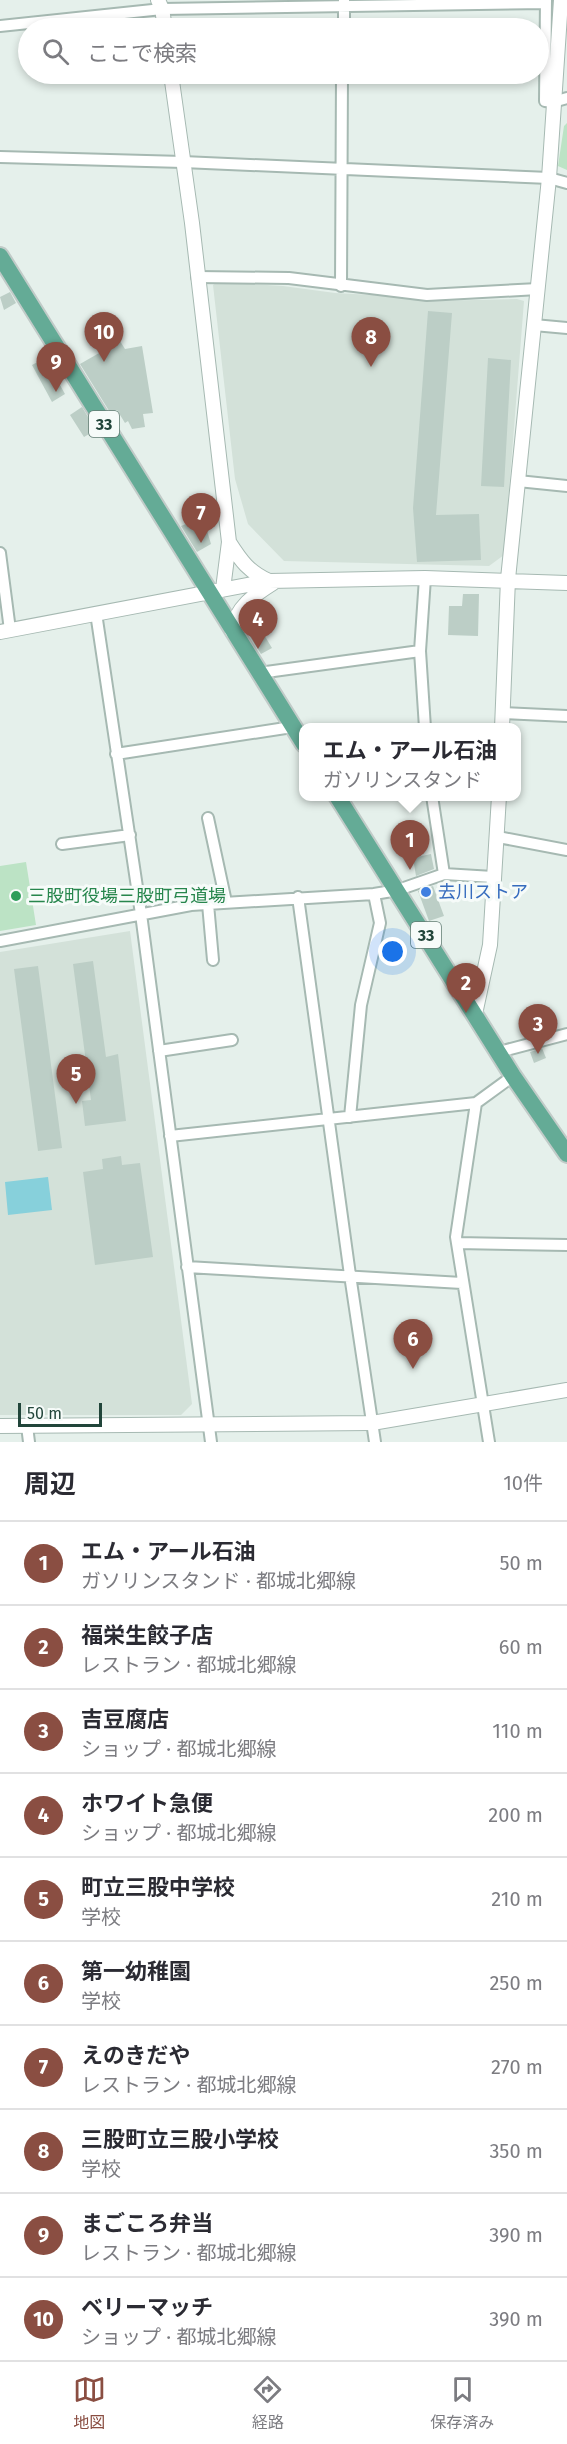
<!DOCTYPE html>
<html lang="ja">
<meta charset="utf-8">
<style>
body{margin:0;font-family:"Fira Sans","Noto Sans JP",sans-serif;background:#f2f2f3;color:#2b2b33}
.scale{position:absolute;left:18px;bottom:15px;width:84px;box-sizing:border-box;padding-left:6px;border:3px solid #21453a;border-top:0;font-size:16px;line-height:21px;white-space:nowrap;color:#21453a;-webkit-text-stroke:4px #f6fbf9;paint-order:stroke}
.you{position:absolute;left:393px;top:952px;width:21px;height:21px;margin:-15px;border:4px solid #fff;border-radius:50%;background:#1a73e8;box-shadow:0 0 0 9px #1a73e833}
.badge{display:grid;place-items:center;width:39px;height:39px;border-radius:50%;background:#8a4e42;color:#fff;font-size:20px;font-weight:700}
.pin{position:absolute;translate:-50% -50px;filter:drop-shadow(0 2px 3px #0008)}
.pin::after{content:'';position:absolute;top:32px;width:21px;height:18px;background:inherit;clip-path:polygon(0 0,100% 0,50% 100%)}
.popup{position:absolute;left:299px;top:723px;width:222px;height:78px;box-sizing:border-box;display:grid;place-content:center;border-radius:12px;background:#fff;filter:drop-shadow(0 2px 4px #0005);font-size:20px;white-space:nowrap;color:#7c7c81}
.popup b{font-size:22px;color:#2b2b33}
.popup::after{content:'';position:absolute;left:50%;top:100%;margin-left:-12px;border:12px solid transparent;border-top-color:#fff}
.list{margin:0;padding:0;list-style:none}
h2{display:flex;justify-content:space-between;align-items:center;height:78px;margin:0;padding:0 24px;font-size:26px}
h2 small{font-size:20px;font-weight:400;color:#7c7c81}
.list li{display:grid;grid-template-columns:39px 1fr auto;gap:18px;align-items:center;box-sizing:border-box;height:84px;padding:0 24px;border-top:2px solid #e1e1e2}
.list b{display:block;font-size:22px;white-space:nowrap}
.list p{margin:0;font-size:20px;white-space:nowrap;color:#7c7c81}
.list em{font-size:20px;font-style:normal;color:#7c7c81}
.icon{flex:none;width:33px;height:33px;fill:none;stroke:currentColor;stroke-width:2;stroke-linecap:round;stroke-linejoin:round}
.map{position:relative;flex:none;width:567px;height:1442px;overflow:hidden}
.search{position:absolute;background:#fff;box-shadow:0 3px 9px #0003;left:18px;right:18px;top:18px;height:66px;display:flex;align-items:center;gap:15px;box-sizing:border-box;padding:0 21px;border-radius:33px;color:#7c7c81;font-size:22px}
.sheet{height:918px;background:#fff}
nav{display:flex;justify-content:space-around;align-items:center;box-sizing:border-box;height:84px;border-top:2px solid #e1e1e2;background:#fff;font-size:16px;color:#7c7c81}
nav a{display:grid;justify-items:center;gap:3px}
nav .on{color:#8a4e42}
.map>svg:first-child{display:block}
</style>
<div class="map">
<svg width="567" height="1442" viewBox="0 0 567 1442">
<rect width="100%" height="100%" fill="#e5f0eb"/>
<path fill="#d3e1d9" d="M 217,282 L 283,286 L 335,293 L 392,296 L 428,301 L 517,299 L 524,301 L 504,555 L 489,566 L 284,561 L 248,524 L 235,479 L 213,285 Z
M 130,931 L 192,1404 L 181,1415 L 0,1415 L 0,952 Z"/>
<path fill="#bce3c5" d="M 567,123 L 567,170 L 558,166 L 564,126 Z
M 26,862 L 36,925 L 0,931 L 0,866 Z"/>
<path fill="#87d0db" d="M 48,1177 L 52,1210 L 8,1215 L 5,1182 Z"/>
<path fill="#bccec6" d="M 10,292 L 16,303 L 4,310 L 0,297 Z
M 428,311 L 452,313 L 436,515 L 479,514 L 481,560 L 417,562 L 413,508 Z
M 120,341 L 125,349 L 142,346 L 153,413 L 143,414 L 145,427 L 132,429 L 128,421 L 125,423 L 117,410 L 111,414 L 80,364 Z
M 45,358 L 65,394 L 52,402 L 32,365 Z
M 488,358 L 511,360 L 504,487 L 481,486 Z
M 82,407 L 96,430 L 84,437 L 70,415 Z
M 203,517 L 211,544 L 197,552 L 181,526 Z
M 463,594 L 479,594 L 478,636 L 448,635 L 449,606 L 462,606 Z
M 262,602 L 267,614 L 262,617 L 269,630 L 263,633 L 272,648 L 261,654 L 245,628 L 250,625 L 247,617 Z
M 431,854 L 434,869 L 416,876 L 413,858 Z
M 433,886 L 444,916 L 429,921 L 418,891 Z
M 93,961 L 106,1057 L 118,1054 L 126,1121 L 85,1126 L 82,1101 L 91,1100 L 73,964 Z
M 38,966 L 62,1148 L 38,1151 L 14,969 Z
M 542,1048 L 546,1058 L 534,1063 L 530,1052 Z
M 121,1156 L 122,1165 L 140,1163 L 153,1257 L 95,1265 L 83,1172 L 103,1169 L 102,1159 Z"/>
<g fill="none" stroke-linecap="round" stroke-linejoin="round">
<g stroke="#a6b9b2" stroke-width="14">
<path id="minor" d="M 546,0 L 545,101 L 553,102 L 567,98
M 0,26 L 162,9 L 546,3
M 344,28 L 344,0
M 0,157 L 183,162 L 549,178 L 567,183
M 197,277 L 289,278 L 427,295 L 538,289
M 341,286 L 342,74
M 534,325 L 567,328
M 518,481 L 567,486
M 0,553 L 10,630
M 425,578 L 420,651 L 425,728
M 96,613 L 141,914 L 211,1442
M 259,673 L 420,651
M 502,713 L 567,716
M 116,754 L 292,727
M 432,796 L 444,874
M 208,818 L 226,902
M 498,837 L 567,850
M 62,844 L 130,835
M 298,897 L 350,1275 L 375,1442
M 208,904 L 213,960
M 0,941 L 191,905 L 374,894 L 398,890 L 444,874 L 493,877
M 159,1051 L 232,1040
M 499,1052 L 567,1034
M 476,1103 L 456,1237 L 489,1442
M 350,1117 L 361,1005 L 380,923 L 374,894
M 170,1136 L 476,1103 L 513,1076
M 457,1243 L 567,1245
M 187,1267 L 462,1283
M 27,1426 L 29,1442"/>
</g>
<g stroke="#a6b9b2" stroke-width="16">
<path id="tertiary" d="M 158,0 L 162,9 L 165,28
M 171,74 L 192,223 L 229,542 L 223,589
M 229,542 C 241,561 249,572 269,581
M 232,631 C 236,607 254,595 273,583
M 0,632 L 269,581 L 425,578 L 567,583
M 502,728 L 508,579 L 549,178 L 561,0
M 475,1014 L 490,945 L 499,796
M 0,1426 L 372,1423 L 567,1390"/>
</g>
<g stroke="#c1cbc8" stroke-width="20">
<path id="primary" d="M 0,256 L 304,744
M 337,796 L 513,1076 L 567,1154"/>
</g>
<use href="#minor" stroke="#fff" stroke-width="10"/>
<use href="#tertiary" stroke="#fff" stroke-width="14"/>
<use href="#primary" stroke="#64ab96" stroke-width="16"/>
</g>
<circle fill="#3f7fe0" stroke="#f6fbf9" stroke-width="2" cx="426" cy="892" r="6"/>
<circle fill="#2e9e5b" stroke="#f6fbf9" stroke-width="2" cx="16" cy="896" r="6"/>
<g text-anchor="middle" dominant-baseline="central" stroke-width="6" stroke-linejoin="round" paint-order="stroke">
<g fill="#f6fbf9" stroke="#617c73" stroke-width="1.5">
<rect x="89" y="411" width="30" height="26" rx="4.5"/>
<rect x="411" y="922" width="30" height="26" rx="4.5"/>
</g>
<g font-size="16" font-weight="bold" fill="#21453a">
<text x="104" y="424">33</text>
<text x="426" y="935">33</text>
</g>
<g font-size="18" fill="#366cbe" stroke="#f6fbf9" text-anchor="start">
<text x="438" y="892">去川ストア</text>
</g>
<g font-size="18" fill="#27864d" stroke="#f6fbf9" text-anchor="start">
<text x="28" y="896">三股町役場三股町弓道場</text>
</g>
</g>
</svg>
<div class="scale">50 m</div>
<div class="you"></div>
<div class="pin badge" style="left:410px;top:870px">1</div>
<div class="popup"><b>エム・アール石油</b>ガソリンスタンド</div>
<div class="pin badge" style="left:466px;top:1013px">2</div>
<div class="pin badge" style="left:538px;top:1054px">3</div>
<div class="pin badge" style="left:258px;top:649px">4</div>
<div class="pin badge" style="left:76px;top:1104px">5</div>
<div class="pin badge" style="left:413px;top:1369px">6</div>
<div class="pin badge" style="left:201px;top:543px">7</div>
<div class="pin badge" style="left:371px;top:367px">8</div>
<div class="pin badge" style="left:56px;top:392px">9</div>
<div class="pin badge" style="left:104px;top:362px">10</div>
<div class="search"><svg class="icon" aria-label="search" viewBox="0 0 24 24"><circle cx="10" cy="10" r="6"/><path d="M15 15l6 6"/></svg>ここで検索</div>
</div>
<section class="sheet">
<h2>周辺<small>10件</small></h2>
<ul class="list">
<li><span class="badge">1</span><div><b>エム・アール石油</b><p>ガソリンスタンド · 都城北郷線</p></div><em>50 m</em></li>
<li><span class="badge">2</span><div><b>福栄生餃子店</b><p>レストラン · 都城北郷線</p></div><em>60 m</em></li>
<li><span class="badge">3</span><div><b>吉豆腐店</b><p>ショップ · 都城北郷線</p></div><em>110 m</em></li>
<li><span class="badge">4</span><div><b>ホワイト急便</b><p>ショップ · 都城北郷線</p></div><em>200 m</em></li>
<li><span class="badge">5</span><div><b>町立三股中学校</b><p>学校</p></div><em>210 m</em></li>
<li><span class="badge">6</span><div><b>第一幼稚園</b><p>学校</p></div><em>250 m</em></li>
<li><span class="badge">7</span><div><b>えのきだや</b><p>レストラン · 都城北郷線</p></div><em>270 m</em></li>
<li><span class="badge">8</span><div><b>三股町立三股小学校</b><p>学校</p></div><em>350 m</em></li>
<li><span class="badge">9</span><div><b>まごころ弁当</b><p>レストラン · 都城北郷線</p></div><em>390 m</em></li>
<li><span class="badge">10</span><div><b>ベリーマッチ</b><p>ショップ · 都城北郷線</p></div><em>390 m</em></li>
</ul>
</section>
<nav>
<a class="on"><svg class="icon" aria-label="map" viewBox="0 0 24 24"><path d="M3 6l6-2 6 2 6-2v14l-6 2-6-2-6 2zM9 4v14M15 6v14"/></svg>地図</a>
<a><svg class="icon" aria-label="directions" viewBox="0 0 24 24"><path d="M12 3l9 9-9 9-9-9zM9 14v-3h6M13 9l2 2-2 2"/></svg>経路</a>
<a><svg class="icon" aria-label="saved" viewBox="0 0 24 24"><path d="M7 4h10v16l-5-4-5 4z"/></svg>保存済み</a>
</nav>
